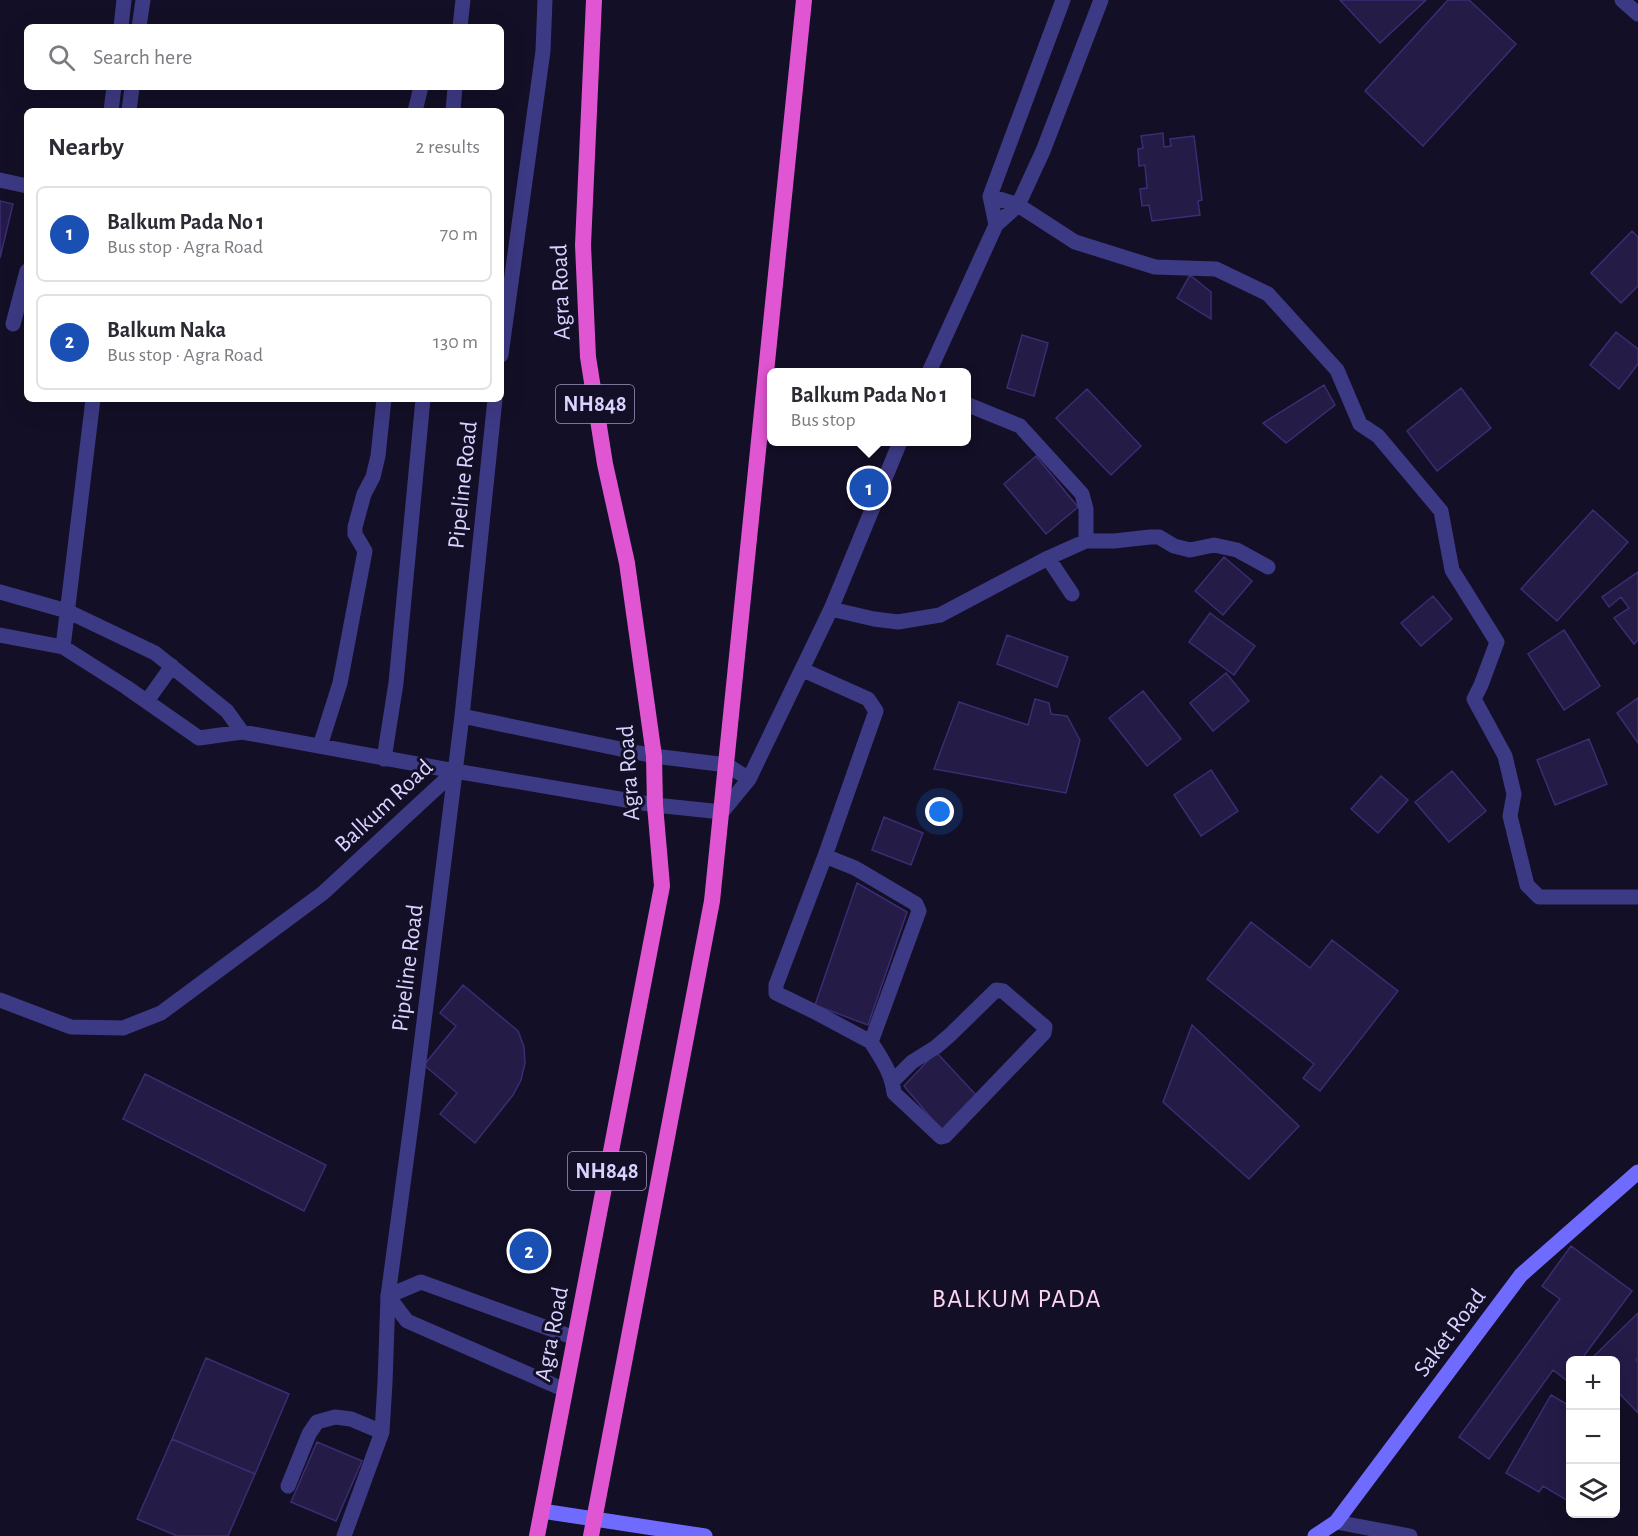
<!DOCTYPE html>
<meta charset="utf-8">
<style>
body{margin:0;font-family:"Alegreya Sans",sans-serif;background:#f7f7f7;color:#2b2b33}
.controls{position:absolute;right:18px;bottom:18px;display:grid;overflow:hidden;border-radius:9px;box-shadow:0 6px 24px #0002}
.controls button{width:54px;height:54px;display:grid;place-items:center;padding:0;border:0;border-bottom:2px solid #e1e1e2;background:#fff;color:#2b2b33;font:30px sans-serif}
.you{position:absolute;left:940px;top:812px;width:21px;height:21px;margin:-15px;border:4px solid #fff;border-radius:50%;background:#1a73e8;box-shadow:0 0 0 9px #1a73e833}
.badge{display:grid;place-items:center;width:39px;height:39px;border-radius:50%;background:#187f8f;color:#fff;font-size:20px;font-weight:700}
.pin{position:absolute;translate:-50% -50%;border:3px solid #fff;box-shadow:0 2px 6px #0006}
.popup{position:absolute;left:767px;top:368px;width:204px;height:78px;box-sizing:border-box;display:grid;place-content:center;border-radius:9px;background:#fff;filter:drop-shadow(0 2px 4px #0005);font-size:20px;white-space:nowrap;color:#7c7c81}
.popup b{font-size:22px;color:#2b2b33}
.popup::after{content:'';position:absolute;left:50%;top:100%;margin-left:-12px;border:12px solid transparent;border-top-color:#fff}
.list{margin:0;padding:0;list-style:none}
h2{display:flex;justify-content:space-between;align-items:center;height:78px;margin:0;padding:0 24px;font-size:26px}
h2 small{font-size:20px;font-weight:400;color:#7c7c81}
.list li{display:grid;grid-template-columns:39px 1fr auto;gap:18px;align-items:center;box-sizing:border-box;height:96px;margin:0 12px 12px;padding:0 12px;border:2px solid #e1e1e2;border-radius:9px}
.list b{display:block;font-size:22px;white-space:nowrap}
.list p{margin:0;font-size:20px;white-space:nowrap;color:#7c7c81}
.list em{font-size:20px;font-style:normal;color:#7c7c81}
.icon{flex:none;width:33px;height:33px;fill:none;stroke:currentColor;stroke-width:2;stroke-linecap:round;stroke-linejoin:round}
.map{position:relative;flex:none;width:1638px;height:1536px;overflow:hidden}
.search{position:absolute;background:#fff;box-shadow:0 6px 24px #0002;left:24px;top:24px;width:480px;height:66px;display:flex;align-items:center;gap:15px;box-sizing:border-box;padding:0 21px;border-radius:9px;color:#7c7c81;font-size:22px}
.panel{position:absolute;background:#fff;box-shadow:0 6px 24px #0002;left:24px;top:108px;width:480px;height:294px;border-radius:9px}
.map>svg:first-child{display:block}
</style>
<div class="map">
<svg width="1638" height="1536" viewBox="0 0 1638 1536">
<rect width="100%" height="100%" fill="#130f26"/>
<path fill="#241b47" stroke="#3b2d73" stroke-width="1.5" d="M 1340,0 L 1426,0 L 1380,43 Z
M 1448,0 L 1469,0 L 1516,44 L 1423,146 L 1365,91 Z
M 1163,133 L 1164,147 L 1171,146 L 1170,139 L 1194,136 L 1202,200 L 1198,201 L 1200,215 L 1152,221 L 1149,205 L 1142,206 L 1140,189 L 1147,188 L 1145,165 L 1139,166 L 1138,149 L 1143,148 L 1141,136 Z
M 0,201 L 13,204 L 0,258 Z
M 1632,231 L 1638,237 L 1638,286 L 1621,303 L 1591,273 Z
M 1190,275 L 1211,292 L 1211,319 L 1177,298 Z
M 1616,332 L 1638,349 L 1638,364 L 1619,389 L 1590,365 Z
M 1022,335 L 1048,343 L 1034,396 L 1007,388 Z
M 1324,385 L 1335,405 L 1286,443 L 1263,423 Z
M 1461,388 L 1491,428 L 1437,471 L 1407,431 Z
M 1087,389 L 1141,446 L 1111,475 L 1056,418 Z
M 1036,456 L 1078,507 L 1046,534 L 1004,484 Z
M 1593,510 L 1628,542 L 1557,621 L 1521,589 Z
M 1224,557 L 1252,581 L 1223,615 L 1195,591 Z
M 1638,572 L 1638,640 L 1634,644 L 1614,618 L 1629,608 L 1621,597 L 1609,607 L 1602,597 Z
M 1433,596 L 1452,619 L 1421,646 L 1401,623 Z
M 1210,613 L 1255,646 L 1234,675 L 1189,642 Z
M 1564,630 L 1600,686 L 1564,710 L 1528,654 Z
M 1007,635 L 1068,657 L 1057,687 L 997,664 Z
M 1226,673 L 1249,701 L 1213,731 L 1190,703 Z
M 1143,691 L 1181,739 L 1147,766 L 1109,718 Z
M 1638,698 L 1638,743 L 1617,713 Z
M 1035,699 L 1049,703 L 1051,714 L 1067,716 L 1080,740 L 1066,793 L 934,769 L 959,702 L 1028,725 Z
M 1589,739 L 1607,784 L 1555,805 L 1537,760 Z
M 1211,770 L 1238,811 L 1201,836 L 1174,795 Z
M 1452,771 L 1486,811 L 1449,842 L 1415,802 Z
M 1381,776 L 1408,800 L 1378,833 L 1351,809 Z
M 884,817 L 923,833 L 911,865 L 872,850 Z
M 857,883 L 907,912 L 868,1025 L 815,1005 Z
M 1251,922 L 1310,968 L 1332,940 L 1398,991 L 1320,1091 L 1303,1078 L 1314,1064 L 1207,979 Z
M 463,985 L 518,1031 L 524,1047 L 525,1063 L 521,1080 L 513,1095 L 475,1143 L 440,1114 L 457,1093 L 424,1065 L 456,1026 L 440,1013 Z
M 1192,1025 L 1299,1126 L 1249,1179 L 1163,1102 Z
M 936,1052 L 977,1096 L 944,1133 L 904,1086 Z
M 145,1074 L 326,1165 L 304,1211 L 123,1119 Z
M 1571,1246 L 1632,1291 L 1581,1360 L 1570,1360 L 1570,1374 L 1566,1380 L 1553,1370 L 1489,1459 L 1459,1437 L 1560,1299 L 1542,1286 Z
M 1638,1313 L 1638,1358 L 1636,1360 L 1638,1362 L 1638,1413 L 1616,1390 L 1616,1360 L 1590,1360 Z
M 206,1358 L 289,1394 L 255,1474 L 172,1439 Z
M 1551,1395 L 1570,1406 L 1570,1502 L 1543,1486 L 1539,1492 L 1506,1473 Z
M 172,1439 L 255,1474 L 228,1536 L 177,1536 L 137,1519 Z
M 317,1442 L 362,1461 L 336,1521 L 291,1502 Z"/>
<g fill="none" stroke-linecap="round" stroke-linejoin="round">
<path stroke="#3d3a85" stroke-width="15" d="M 1622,0 L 1638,14
M 288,1486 L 309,1434 L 317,1422 L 335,1417 L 351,1419 L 382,1432
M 344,1536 L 382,1432 L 385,1383 L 388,1296"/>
<path stroke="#3d3a85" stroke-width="15" d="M 121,27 L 124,0
M 139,27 L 143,0
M 460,27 L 463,0
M 111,111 L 114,87
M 129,111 L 132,87
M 415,111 L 421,87
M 453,111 L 455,87
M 0,180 L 27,186
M 990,196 L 1018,205 L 1075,242 L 1155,267 L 1216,269 L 1268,294 L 1337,370 L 1360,424 L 1378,436 L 1441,511 L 1452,570 L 1497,642 L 1481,685 L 1474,699 L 1505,756 L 1514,794 L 1510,816 L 1527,885 L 1539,897 L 1638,897
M 996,225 L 990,196 L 1063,0
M 13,324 L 27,271
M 929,372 L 996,225 L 1018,205 L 1043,151 L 1101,0
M 1086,541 L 1114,541 L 1150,537 L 1159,537 L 1174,546 L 1190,550 L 1214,545 L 1237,550 L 1268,567
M 1048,558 L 1072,594
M 0,592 L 67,611 L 155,653 L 227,711 L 242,732
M 831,609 L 874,619 L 898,622 L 940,615 L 1048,558 L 1086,541 L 1086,509 L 1082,494 L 1020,426 L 966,404
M 0,635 L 63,647 L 126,687 L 199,738 L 242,732 L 455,771
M 63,647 L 93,399
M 803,670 L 868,699 L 876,711 L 825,856 L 776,985 L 776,993 L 813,1011 L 871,1042 L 919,911 L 916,904 L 855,868 L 825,856
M 147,701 L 172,666
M 320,746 L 340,683 L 365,551 L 355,534 L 355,527 L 364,494 L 373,477 L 378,456 L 384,399
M 384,759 L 396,683 L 423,399
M 749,779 L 831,609 L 900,442
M 871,1042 C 881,1058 892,1073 894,1093 L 941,1137 L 945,1136 L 1044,1033 L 1045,1027 L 1003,991 L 996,990 L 950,1035 L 936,1047 L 912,1062 L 893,1081
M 1336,1522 L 1410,1536"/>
<path stroke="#3d3a85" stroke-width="15" d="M 501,355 L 543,51 L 545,0
M 455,771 L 655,805 L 722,812 L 749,779 L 727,765 L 654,756 L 462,716
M 0,1000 L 71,1027 L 123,1028 L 161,1013 L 323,893 L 455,771
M 388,1296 L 413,1110 L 462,716 L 495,399
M 388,1296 L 407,1321 L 565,1390
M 388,1296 L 421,1282 L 575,1338"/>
<path stroke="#6f6bff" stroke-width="15" d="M 542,1511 L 705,1536
M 1315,1536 L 1336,1522 L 1521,1275 L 1638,1172"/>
<path stroke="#e055d1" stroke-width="16" d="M 537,1536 L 662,886 L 655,805 L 654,756 L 627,563 L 605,464 L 588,357 L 583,245 L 594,0
M 591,1536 L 712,901 L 804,0"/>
</g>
<g text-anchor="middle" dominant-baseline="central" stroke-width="6" stroke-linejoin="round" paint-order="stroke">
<g fill="#130f26" stroke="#9e99be" stroke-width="1.5">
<rect x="556" y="385" width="78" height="38" rx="4.5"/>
<rect x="568" y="1152" width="78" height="38" rx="4.5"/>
</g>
<g font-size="22" font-weight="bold" fill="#d9d4ff">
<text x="595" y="404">NH848</text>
<text x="607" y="1171">NH848</text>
</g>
<g font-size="24" fill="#d9d4ff" stroke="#130f26">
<text transform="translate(561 292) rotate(-92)">Agra Road</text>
<text transform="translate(463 485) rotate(-84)">Pipeline Road</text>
<text transform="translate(629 773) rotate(-94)">Agra Road</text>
<text transform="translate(384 806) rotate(-43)">Balkum Road</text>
<text transform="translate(408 968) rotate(-83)">Pipeline Road</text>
<text transform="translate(1450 1333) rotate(-53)">Saket Road</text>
<text transform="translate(552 1334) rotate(-79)">Agra Road</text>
</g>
<g font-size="26" letter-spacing="1.5" fill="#ffd6f0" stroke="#130f26">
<text x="1017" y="1299">BALKUM PADA</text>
</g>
</g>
</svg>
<div class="controls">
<button>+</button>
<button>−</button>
<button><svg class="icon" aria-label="layers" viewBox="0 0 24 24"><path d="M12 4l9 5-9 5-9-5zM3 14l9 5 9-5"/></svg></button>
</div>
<div class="you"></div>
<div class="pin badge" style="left:869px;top:488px;background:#1a4fb4">1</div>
<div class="popup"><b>Balkum Pada No 1</b>Bus stop</div>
<div class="pin badge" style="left:529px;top:1251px;background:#1a4fb4">2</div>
<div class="search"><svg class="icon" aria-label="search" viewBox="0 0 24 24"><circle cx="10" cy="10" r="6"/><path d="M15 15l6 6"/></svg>Search here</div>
<section class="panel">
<h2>Nearby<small>2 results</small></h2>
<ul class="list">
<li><span class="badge" style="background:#1a4fb4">1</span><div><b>Balkum Pada No 1</b><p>Bus stop · Agra Road</p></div><em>70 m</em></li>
<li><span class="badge" style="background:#1a4fb4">2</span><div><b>Balkum Naka</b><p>Bus stop · Agra Road</p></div><em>130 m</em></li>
</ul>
</section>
</div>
